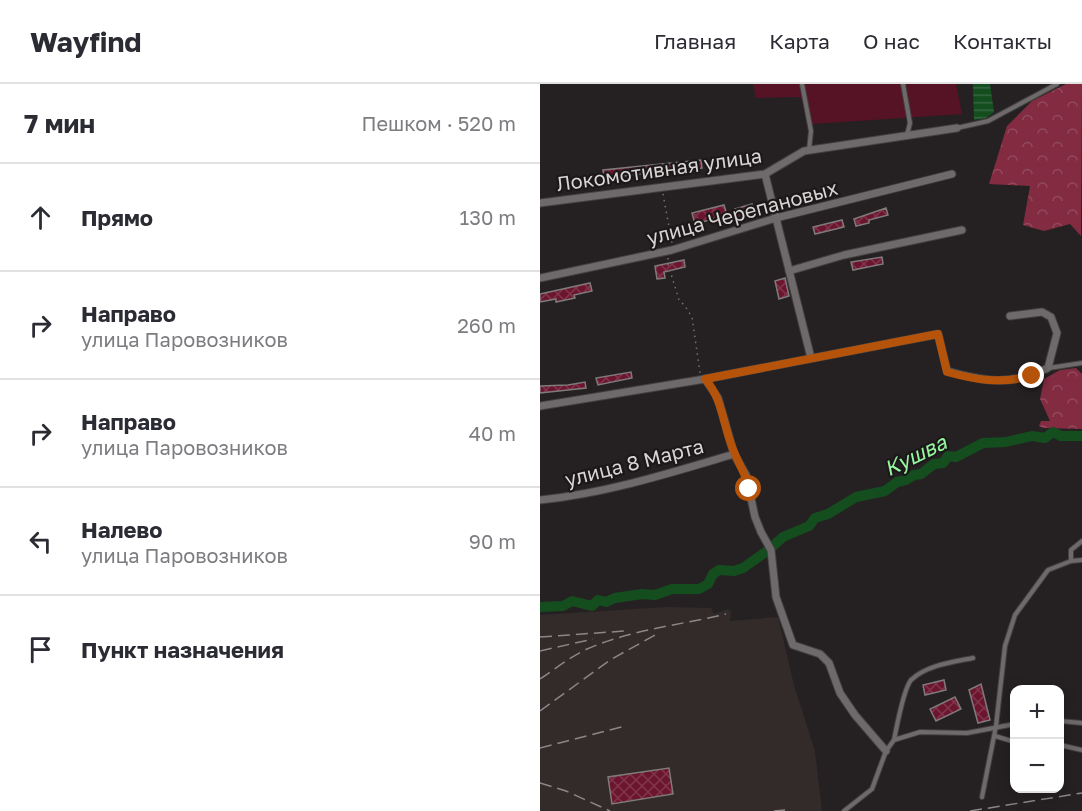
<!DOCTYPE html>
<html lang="ru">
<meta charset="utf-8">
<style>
body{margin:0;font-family:"Golos Text",sans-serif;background:#f7f7f7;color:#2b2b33}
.controls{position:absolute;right:18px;bottom:18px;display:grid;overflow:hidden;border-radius:12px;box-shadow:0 3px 15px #0003}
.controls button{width:54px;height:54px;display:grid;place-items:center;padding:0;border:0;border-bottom:2px solid #e1e1e2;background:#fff;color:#2b2b33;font:30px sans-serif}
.stop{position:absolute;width:18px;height:18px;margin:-14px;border:4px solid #b45309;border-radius:50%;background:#fff}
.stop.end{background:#b45309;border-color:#fff;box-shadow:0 2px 6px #0008}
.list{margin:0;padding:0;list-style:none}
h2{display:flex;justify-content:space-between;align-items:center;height:78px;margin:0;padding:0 24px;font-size:26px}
h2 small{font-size:20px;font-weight:400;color:#7c7c81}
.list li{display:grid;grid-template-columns:39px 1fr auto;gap:18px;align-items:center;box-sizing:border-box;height:108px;padding:0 24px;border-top:2px solid #e1e1e2}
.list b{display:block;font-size:22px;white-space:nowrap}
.list p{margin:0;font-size:20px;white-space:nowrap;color:#7c7c81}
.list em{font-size:20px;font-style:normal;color:#7c7c81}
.icon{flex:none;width:33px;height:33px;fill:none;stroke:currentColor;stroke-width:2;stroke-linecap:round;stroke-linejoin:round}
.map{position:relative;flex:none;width:542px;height:727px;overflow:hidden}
header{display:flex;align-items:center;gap:36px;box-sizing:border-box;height:84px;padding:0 30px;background:#fff;border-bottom:2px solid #e1e1e2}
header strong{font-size:28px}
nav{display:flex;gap:33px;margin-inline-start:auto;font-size:21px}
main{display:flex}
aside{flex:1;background:#fff}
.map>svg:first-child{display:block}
</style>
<header>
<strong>Wayfind</strong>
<nav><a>Главная</a><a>Карта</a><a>О нас</a><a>Контакты</a></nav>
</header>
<main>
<aside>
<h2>7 мин<small>Пешком · 520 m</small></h2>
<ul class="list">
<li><svg class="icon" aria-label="ahead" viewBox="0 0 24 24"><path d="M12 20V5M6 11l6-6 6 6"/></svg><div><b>Прямо</b></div><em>130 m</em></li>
<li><svg class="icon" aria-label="right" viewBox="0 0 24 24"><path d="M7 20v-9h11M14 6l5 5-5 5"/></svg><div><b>Направо</b><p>улица Паровозников</p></div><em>260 m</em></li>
<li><svg class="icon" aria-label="right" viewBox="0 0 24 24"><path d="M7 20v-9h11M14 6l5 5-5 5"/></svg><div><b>Направо</b><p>улица Паровозников</p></div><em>40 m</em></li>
<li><svg class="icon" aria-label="left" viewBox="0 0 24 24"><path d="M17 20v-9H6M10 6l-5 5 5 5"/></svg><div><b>Налево</b><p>улица Паровозников</p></div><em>90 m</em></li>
<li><svg class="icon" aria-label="arrive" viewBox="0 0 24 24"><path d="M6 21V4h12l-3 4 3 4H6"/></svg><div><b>Пункт назначения</b></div></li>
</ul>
</aside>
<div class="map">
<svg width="542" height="727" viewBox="0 0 542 727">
<defs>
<pattern id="forest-crowns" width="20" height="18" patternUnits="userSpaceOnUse" patternTransform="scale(1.5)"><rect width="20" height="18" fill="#822b41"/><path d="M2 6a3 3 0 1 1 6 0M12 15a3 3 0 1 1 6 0" fill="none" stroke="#93495c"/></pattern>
<pattern id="water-rules" width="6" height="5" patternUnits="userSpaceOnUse" patternTransform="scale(1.5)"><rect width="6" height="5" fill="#144e1f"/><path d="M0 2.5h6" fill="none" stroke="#35673f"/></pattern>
<pattern id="building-cross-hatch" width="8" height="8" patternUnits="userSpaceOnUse" patternTransform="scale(1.5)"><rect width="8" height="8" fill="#6c152f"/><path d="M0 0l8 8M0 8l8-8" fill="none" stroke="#80364c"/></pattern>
</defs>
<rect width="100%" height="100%" fill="#252122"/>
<path fill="#332a2a" d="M 126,523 L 171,524 L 174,530 L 188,525 L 191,528 L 190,537 L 238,533 L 254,601 L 275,667 L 282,727 L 0,727 L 0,531 Z"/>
<path fill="url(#forest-crowns)" d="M 526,0 L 542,0 L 541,152 L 530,140 L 504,147 L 483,141 L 490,102 L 449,100 L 467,42 L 492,17 Z
M 536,284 L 542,290 L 542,345 L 503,344 L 499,342 L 501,337 L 510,337 L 500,315 L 504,295 L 520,286 Z"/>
<path fill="#561326" d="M 213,0 L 416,0 L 422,30 L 272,40 L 260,13 L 216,14 Z"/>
<path fill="url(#water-rules)" d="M 433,0 L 450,0 L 454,28 L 446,34 L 434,36 Z"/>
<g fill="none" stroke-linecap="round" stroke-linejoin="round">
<path stroke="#144e1f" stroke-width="10" d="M 233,462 L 243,453 L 269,442 L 275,434 L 288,430 L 316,413 L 345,407 L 357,398 L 366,396 L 374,391 L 381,390 L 394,380 L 403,379 L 408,372 L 416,373 L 443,359 L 466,358 L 492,352 L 505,354 L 513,348 L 521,352 L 542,352
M 0,523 L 23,522 L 32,517 L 52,522 L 58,516 L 66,518 L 75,514 L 102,510 L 115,511 L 132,505 L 159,505 L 168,500 L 173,490 L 179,486 L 194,487 L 203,484 L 227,467"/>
</g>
<path fill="url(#building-cross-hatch)" stroke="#7f7a7b" stroke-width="1.5" d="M 161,76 L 162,84 L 122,87 L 122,88 L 83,92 L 83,95 L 64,97 L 63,86 Z
M 212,120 L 215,129 L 198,135 L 195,125 Z
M 184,121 L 187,131 L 155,140 L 152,129 Z
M 346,124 L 348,131 L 329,136 L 329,139 L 316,142 L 314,135 Z
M 302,136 L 304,143 L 275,150 L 273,143 Z
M 342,173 L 343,180 L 313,186 L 311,178 Z
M 144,176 L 145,183 L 124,188 L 125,194 L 117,195 L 115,182 Z
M 245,194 L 249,212 L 239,215 L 235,197 Z
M 50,199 L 52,207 L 34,211 L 35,214 L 16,218 L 16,215 L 0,218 L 0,210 Z
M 91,288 L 92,294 L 58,301 L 56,294 Z
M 45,298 L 46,304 L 0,309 L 0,302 L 28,301 Z
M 404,596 L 406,606 L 385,611 L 383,601 Z
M 441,600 L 450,636 L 438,639 L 429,606 Z
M 415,613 L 421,625 L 396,637 L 390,625 Z
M 129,684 L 133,710 L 72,720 L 68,693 Z"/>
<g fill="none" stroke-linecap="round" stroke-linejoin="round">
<g stroke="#434040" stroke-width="6">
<path id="service" d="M 262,0 L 271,47 L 269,66
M 363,0 L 370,39 L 367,51
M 417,44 L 448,37 L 517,0
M 509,284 L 542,279
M 531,477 L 531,466 L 542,457
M 520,637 L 542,639
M 455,652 L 475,658
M 354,656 C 357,642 363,606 371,596 C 387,581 413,578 433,574
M 520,661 L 542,666
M 442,713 L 456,642 L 465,562 L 475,531 L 508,486 L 531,477 L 542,476
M 304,727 L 332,705 L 346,667 L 354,656 L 380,648 L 427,649 L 475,640"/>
</g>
<g stroke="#434040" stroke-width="9">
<path id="minor" d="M 225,90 L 271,274
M 0,119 L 225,90 L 264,67 L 417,44
M 249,187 L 304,171 L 422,146
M 0,194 L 132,166 L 236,134 L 412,90
M 165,295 L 178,314 L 194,370 L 206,391 L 215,433 L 221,448 L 231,466 L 236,513 L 253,561 L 280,570 L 289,579 L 300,609 L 315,631 L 346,667
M 0,322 L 165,295 L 398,250 L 407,287 C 446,298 470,302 508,284 L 517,249 L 511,233 L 502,228 L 470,232
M 0,416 C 67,409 130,389 194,370"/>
</g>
<path stroke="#767273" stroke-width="1.5" stroke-dasharray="1.5 4.5" stroke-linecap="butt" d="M 123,110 L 132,159
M 128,174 L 128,180 L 139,216 L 145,222 L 152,233 L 160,289"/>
<use href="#service" stroke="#6e696a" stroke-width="4"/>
<use href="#minor" stroke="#6e696a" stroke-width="7"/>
<path stroke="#8b8788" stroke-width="1.5" stroke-dasharray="12 6" stroke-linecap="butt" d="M 0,553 L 85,547
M 0,567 L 53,555
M 0,595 C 15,585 30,573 47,565 C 90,546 140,541 186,530
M 0,627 L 70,576 L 115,551
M 0,664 L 85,642
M 0,699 L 26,707 L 70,727
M 234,727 L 245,726
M 430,727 L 542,709"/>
</g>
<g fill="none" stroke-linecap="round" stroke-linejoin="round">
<path stroke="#b45309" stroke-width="8" d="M 209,405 C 207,392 200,383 195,370 C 183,345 184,316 165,295 L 398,250 L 407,288 C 436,296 461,300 492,292"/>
</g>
<g text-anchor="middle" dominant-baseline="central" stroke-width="4.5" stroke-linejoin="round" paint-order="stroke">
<g font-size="20" fill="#d8d5d5" stroke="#1c1819">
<text transform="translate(119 85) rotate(-8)">Локомотивная улица</text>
<text transform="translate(202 128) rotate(-15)">улица Черепановых</text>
<text transform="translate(94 378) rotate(-14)">улица 8 Марта</text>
</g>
<g font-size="21" font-style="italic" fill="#96f8a1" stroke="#1c1819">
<text transform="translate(375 371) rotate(-26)">Кушва</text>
</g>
</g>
</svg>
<div class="controls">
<button>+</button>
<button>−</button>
</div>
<div class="stop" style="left:209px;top:405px"></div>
<div class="stop end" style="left:492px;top:292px"></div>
</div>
</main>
